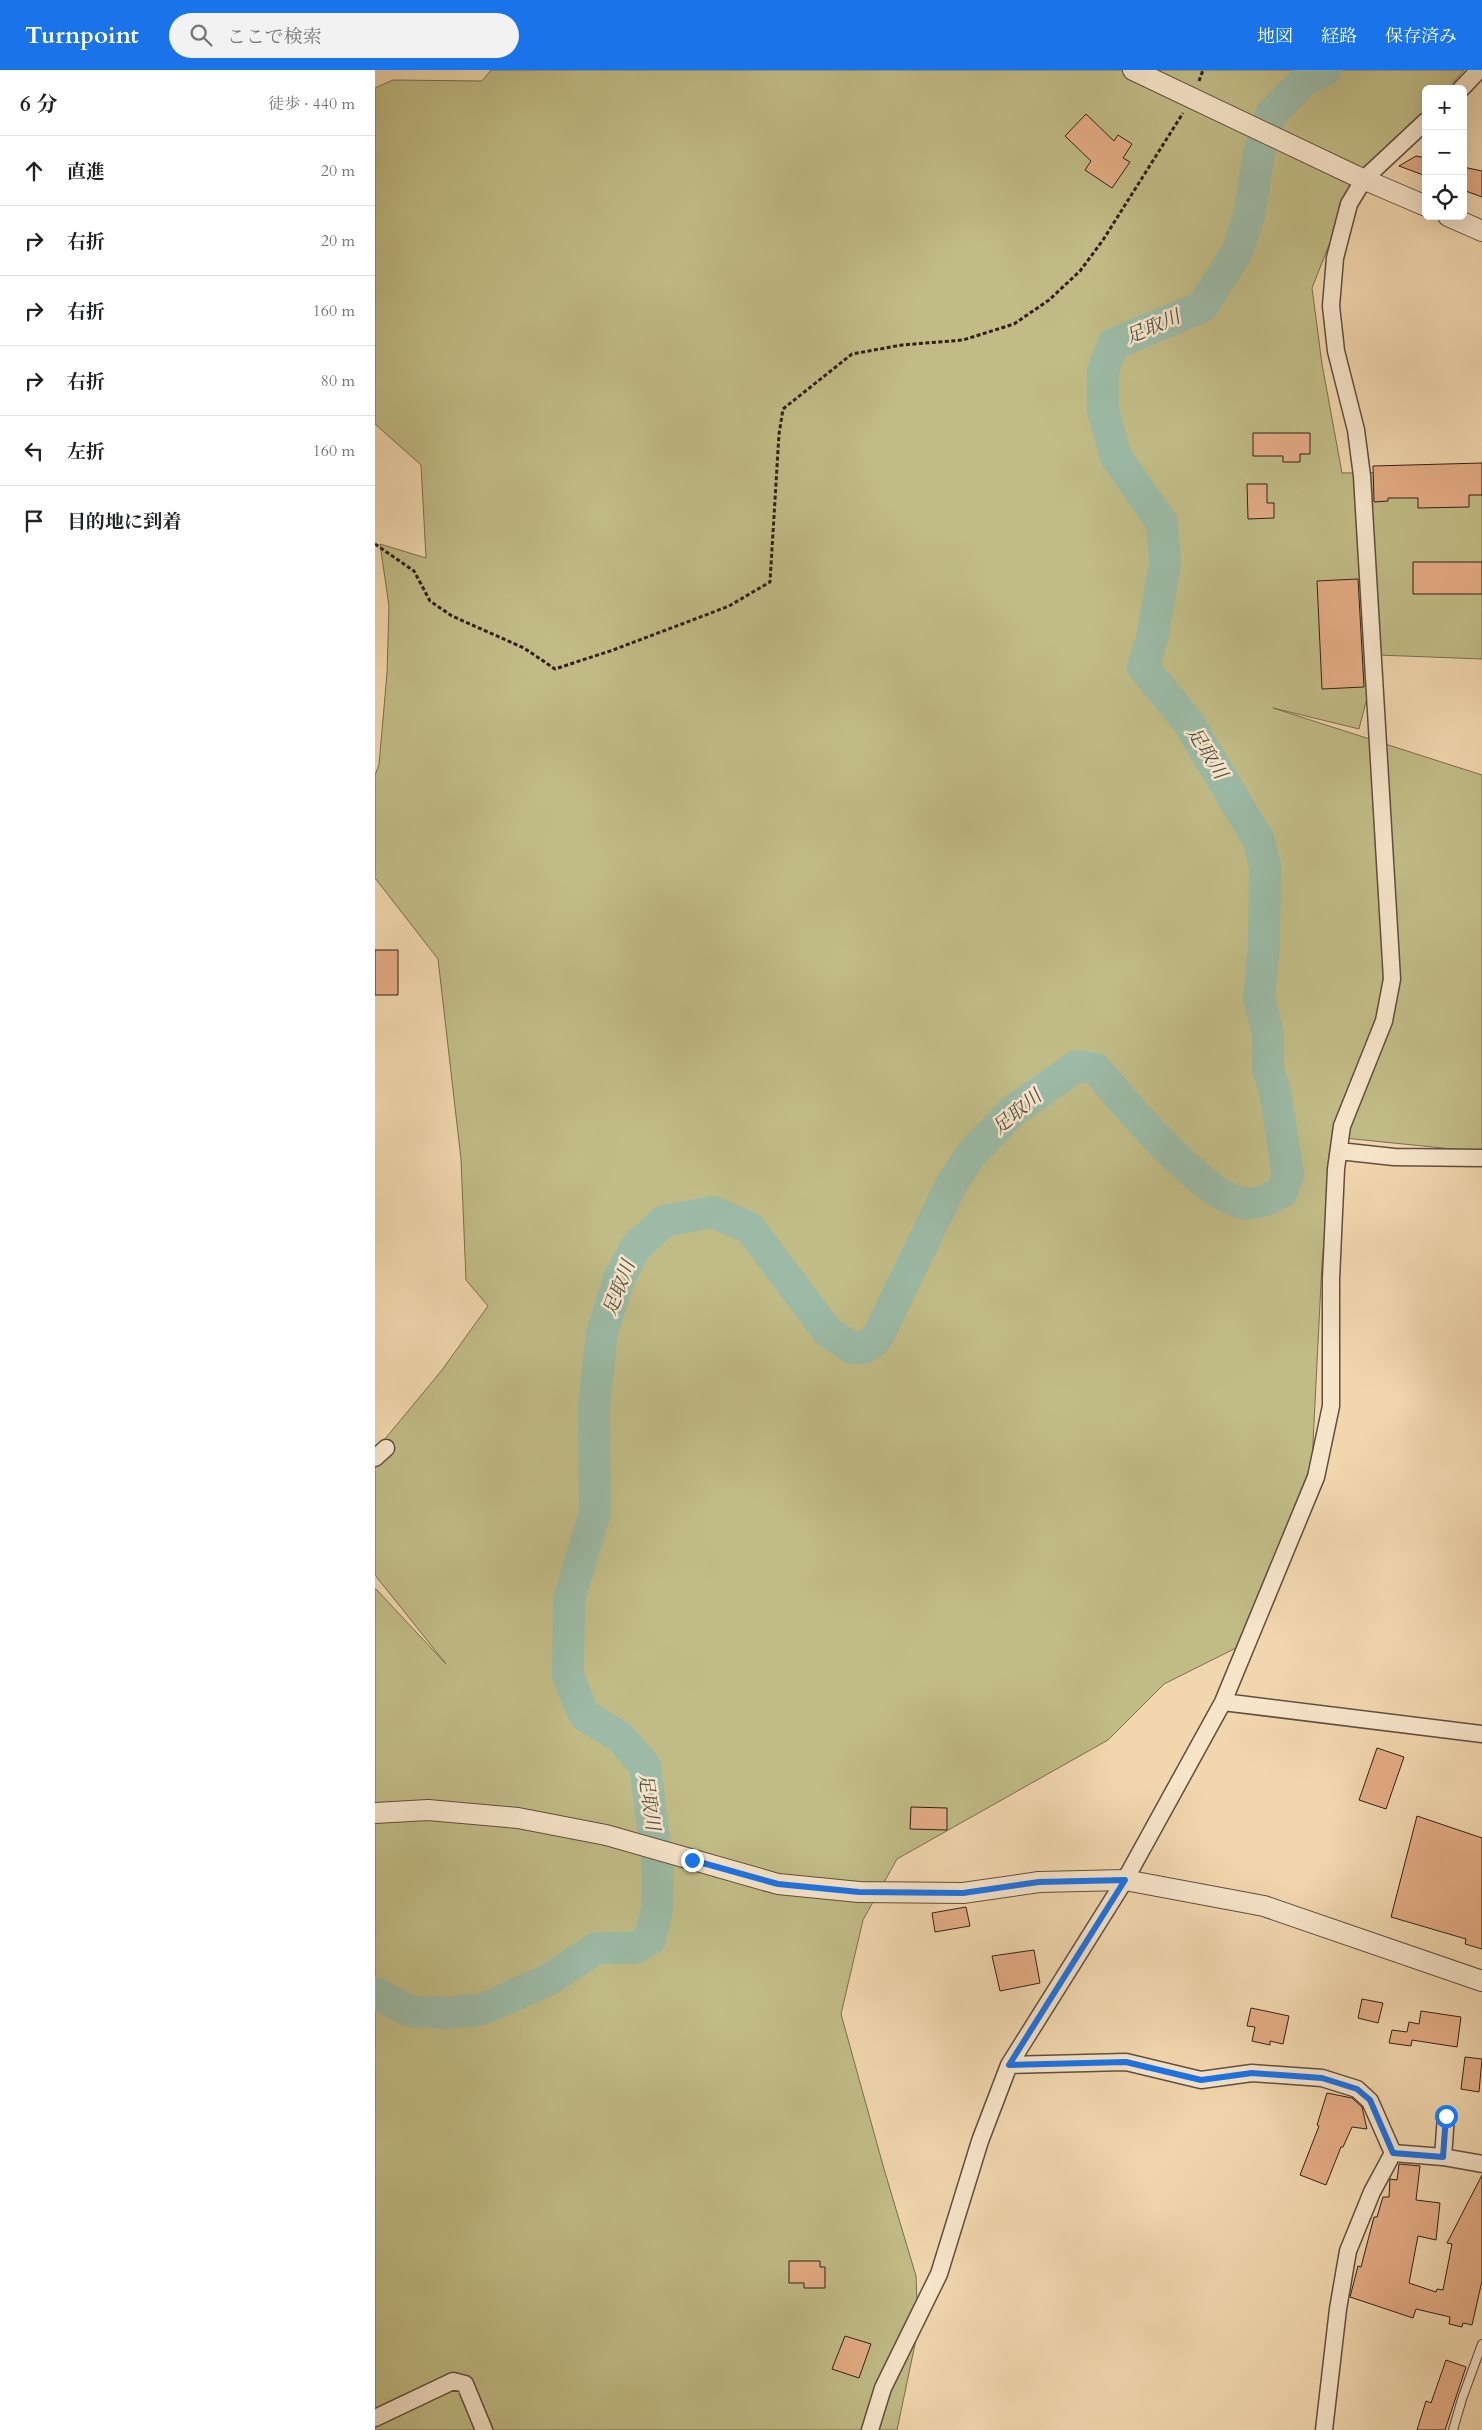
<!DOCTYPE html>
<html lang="ja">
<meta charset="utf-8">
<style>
body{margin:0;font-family:Cardo,"Noto Serif JP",serif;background:#f2f2f2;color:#202124}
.controls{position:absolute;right:15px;top:15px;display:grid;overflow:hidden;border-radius:8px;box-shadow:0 5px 20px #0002}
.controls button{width:45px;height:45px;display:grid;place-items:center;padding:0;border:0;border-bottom:1px solid #e0e0e0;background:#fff;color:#202124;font:25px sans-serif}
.stop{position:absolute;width:15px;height:15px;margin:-11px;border:4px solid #1a73e8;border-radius:50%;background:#fff}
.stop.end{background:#1a73e8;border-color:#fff;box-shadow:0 1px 5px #0008}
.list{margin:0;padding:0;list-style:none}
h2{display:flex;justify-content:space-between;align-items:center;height:65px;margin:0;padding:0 20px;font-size:21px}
h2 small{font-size:16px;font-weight:400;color:#757577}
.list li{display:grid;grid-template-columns:32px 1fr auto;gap:15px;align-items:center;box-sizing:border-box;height:70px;padding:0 20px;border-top:1px solid #e0e0e0}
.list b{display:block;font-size:19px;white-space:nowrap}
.list em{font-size:16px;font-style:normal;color:#757577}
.icon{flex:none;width:28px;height:28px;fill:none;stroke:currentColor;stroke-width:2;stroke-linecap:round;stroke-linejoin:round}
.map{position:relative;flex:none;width:1107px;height:2360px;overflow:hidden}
header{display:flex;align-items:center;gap:30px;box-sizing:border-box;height:70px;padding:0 25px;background:#1a73e8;color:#fff}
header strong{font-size:24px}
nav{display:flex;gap:28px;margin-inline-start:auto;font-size:18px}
.search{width:350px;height:45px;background:#f2f2f2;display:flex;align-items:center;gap:12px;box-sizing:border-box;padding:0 18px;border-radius:28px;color:#757577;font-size:19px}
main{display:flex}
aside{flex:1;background:#fff}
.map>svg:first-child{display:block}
</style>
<header>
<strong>Turnpoint</strong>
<div class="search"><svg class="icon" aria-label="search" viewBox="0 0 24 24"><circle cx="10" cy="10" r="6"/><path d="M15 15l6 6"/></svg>ここで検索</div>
<nav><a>地図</a><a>経路</a><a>保存済み</a></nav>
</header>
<main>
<aside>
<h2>6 分<small>徒歩 · 440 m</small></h2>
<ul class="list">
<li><svg class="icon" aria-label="ahead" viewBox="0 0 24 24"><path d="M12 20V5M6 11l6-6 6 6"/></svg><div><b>直進</b></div><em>20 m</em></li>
<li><svg class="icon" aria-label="right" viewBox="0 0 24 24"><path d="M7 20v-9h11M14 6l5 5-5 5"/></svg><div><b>右折</b></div><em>20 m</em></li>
<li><svg class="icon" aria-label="right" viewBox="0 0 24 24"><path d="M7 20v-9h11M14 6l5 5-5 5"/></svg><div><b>右折</b></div><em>160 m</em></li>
<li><svg class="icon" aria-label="right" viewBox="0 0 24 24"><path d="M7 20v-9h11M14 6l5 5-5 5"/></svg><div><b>右折</b></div><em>80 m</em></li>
<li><svg class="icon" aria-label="left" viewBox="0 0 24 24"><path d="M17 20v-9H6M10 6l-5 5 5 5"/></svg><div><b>左折</b></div><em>160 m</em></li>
<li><svg class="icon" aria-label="arrive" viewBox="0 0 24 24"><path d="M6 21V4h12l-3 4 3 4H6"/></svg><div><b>目的地に到着</b></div></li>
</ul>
</aside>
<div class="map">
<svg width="1107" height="2360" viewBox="0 0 1107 2360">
<rect width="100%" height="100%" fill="#f2d7ae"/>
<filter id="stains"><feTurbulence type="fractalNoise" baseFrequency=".004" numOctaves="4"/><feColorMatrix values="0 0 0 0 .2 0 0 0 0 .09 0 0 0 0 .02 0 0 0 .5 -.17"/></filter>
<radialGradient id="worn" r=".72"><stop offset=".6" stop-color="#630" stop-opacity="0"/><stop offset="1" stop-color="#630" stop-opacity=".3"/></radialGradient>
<path fill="#c1bc86" stroke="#786e50" d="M 116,0 L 1089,0 L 1073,19 L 1051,19 L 1051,47 L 961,157 L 937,218 L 947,294 L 967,403 L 1107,401 L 1107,589 L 1003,585 L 984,659 L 898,638 L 1107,705 L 1107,1082 L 959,1067 L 947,1193 L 937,1393 L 863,1577 L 789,1614 L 733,1670 L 522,1789 L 488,1850 L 466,1944 L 509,2099 L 541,2206 L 543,2260 L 522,2360 L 0,2360 L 0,1518 L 71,1594 L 0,1505 L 0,1381 L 67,1300 L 113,1236 L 91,1210 L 86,1089 L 63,889 L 0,808 L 0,705 L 4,695 L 12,603 L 14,536 L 5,474 L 51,488 L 46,395 L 0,354 L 0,18 L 18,10 L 107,11 Z"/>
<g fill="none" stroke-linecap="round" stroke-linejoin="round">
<path stroke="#9cbaa6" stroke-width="32" d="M 0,1923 L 34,1941 L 73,1943 L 108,1939 L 173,1910 L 222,1878 L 260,1878 L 275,1869 L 282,1838 L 283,1798 L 270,1696 L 245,1667 L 209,1645 L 193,1606 L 194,1530 L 220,1442 L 219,1336 L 227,1263 L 244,1209 L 261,1177 L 289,1151 L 338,1142 L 375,1158 L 453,1262 L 477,1278 L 490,1278 L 502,1268 L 574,1119 L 596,1084 L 638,1041 L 702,996 L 721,999 C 748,1031 827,1126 867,1133 C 883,1135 894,1129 907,1122 L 913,1105 L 900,1022 L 893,999 L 893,963 L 884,928 L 889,878 L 890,796 L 884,771 L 813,652 L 768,597 L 777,569 L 790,493 L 787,453 L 741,387 L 728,340 L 728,301 L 738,274 L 827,237 L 862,182 L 874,146 L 884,83 L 896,44 L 930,10 L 951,0"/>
</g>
<path fill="#e5ad86" stroke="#30201a" d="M 711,44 L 739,71 L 743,65 L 757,74 L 748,88 L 755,92 L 737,118 L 710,100 L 716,91 L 690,66 Z
M 1041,86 L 1051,88 L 1051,106 L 1024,96 Z
M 1088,97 L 1107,101 L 1107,127 L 1088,120 Z
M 878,363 L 935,363 L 935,384 L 925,384 L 925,392 L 908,392 L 908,386 L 878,386 Z
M 1107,393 L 1107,425 L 1094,425 L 1094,437 L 1043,438 L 1043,428 L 1013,428 L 1013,431 L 999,432 L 998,396 Z
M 872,414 L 892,414 L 892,433 L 899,433 L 899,448 L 873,449 Z
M 1038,492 L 1107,492 L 1107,524 L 1038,524 Z
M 983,509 L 989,617 L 947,619 L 942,511 Z
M 0,880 L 23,880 L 23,925 L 0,925 Z
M 1002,1678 L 1029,1687 L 1011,1739 L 984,1730 Z
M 536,1737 L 572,1738 L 572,1760 L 535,1759 Z
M 1042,1746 L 1107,1768 L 1107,1879 L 1090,1874 L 1091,1869 L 1016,1847 Z
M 591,1837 L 595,1856 L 560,1862 L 557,1843 Z
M 659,1880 L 665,1913 L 625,1921 L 617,1886 Z
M 987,1929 L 1008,1933 L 1003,1953 L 983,1948 Z
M 876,1938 L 914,1946 L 908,1974 L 895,1971 L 895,1975 L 877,1971 L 880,1957 L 872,1956 Z
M 1046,1941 L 1086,1947 L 1082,1977 L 1037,1970 L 1036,1976 L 1014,1973 L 1017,1960 L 1032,1962 L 1034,1952 L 1044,1954 Z
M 1090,1987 L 1107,1989 L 1104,2022 L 1086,2019 Z
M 952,2023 L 977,2028 L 987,2037 L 992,2059 L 977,2057 L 968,2077 L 966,2077 L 951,2115 L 925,2105 L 944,2056 L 942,2055 Z
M 1024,2094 L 1045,2096 L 1041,2130 L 1065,2133 L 1061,2170 L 1043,2166 L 1034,2213 L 1061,2222 L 1062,2219 L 1068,2220 L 1077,2174 L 1072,2173 L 1107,2105 L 1107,2211 L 1097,2255 L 1088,2253 L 1087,2257 L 1074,2254 L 1075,2247 L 1041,2239 L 1038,2248 L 975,2227 L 983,2196 L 986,2197 L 999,2147 L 1002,2147 L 1008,2127 L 1014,2127 L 1015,2109 L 1022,2110 Z
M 414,2191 L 445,2191 L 445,2197 L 450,2197 L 450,2218 L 429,2218 L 429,2213 L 414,2213 Z
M 470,2266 L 496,2274 L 484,2308 L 457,2299 Z
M 1071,2290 L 1091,2297 L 1070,2360 L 1042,2360 L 1051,2331 L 1056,2333 Z"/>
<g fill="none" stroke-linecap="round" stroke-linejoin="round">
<g stroke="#604e3f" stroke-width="10">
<path id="service" d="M 1078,2360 L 1087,2329 L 1107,2274"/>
</g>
<g stroke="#604e3f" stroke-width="19">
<path id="minor" d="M 1086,19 L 1104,0
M 964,1081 L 1019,1087 L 1107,1088
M 0,1388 L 11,1378
M 848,1632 L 1107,1664
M 634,1995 L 751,1992 L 826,2010 L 877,2003 L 947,2008 L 982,2019 L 995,2031 L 1018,2083 L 997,2122 L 973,2181 L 963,2239 L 949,2360
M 1018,2083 L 1068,2087 L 1107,2094
M 1068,2087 L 1071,2046
M 0,2348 L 78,2311 L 90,2314 L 109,2360
M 495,2360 L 508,2318 L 564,2204 L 605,2071 L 634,1995 L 750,1810 L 848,1632 L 941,1407 L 956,1336 L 956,1209 L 961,1099 L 967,1056 L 1009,951 L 1017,909 L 987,406 L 981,360 L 961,281 L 956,236 L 960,188 L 974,134 L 989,109 L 1051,51"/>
</g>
<g stroke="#604e3f" stroke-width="22">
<path id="tertiary" d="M 758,0 L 981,106 L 1051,136
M 1073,146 L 1107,161
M 0,1743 L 53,1740 L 143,1748 L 231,1765 L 403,1814 L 484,1822 L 588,1823 L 664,1812 L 750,1810 L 889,1836 L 1107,1911"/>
</g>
<path stroke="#30201a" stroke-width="3" stroke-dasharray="4 2.5" stroke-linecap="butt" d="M 824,11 L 828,0
M 0,474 L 39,501 L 55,531 L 77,546 L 149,578 L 180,599 L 238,580 L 328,546 L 354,536 L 395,512 L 404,364 L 408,339 L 477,284 L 527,275 L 588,270 L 639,254 L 674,230 L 705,201 L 728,170 L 808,43"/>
<use href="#service" stroke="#f7e5ca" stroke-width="8"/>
<use href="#minor" stroke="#f7e5ca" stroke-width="16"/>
<use href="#tertiary" stroke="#f7e5ca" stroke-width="20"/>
</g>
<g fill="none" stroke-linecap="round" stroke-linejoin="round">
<path stroke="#1a73e8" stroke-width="6" d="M 317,1790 L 403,1814 L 484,1822 L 588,1823 L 664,1812 L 750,1810 L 634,1995 L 751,1992 L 826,2010 L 877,2003 L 947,2008 L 982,2019 L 995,2030 L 1018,2083 L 1068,2087 L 1071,2046"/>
</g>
<g text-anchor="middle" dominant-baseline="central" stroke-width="5" stroke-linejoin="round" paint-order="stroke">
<g font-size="19" font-style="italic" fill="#504e44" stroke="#f7e5ca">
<text transform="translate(778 257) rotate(-23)">足取川</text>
<text transform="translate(832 683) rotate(58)">足取川</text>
<text transform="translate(642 1042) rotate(-40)">足取川</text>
<text transform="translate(244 1218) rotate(-69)">足取川</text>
<text transform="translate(274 1732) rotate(82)">足取川</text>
</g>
</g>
<rect width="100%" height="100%" filter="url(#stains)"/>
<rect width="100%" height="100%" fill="url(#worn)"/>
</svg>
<div class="controls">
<button>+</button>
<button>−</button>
<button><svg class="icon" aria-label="locate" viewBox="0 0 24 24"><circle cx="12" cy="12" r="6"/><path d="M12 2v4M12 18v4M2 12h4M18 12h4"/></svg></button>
</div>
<div class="stop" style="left:1071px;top:2046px"></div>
<div class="stop end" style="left:317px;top:1790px"></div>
</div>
</main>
